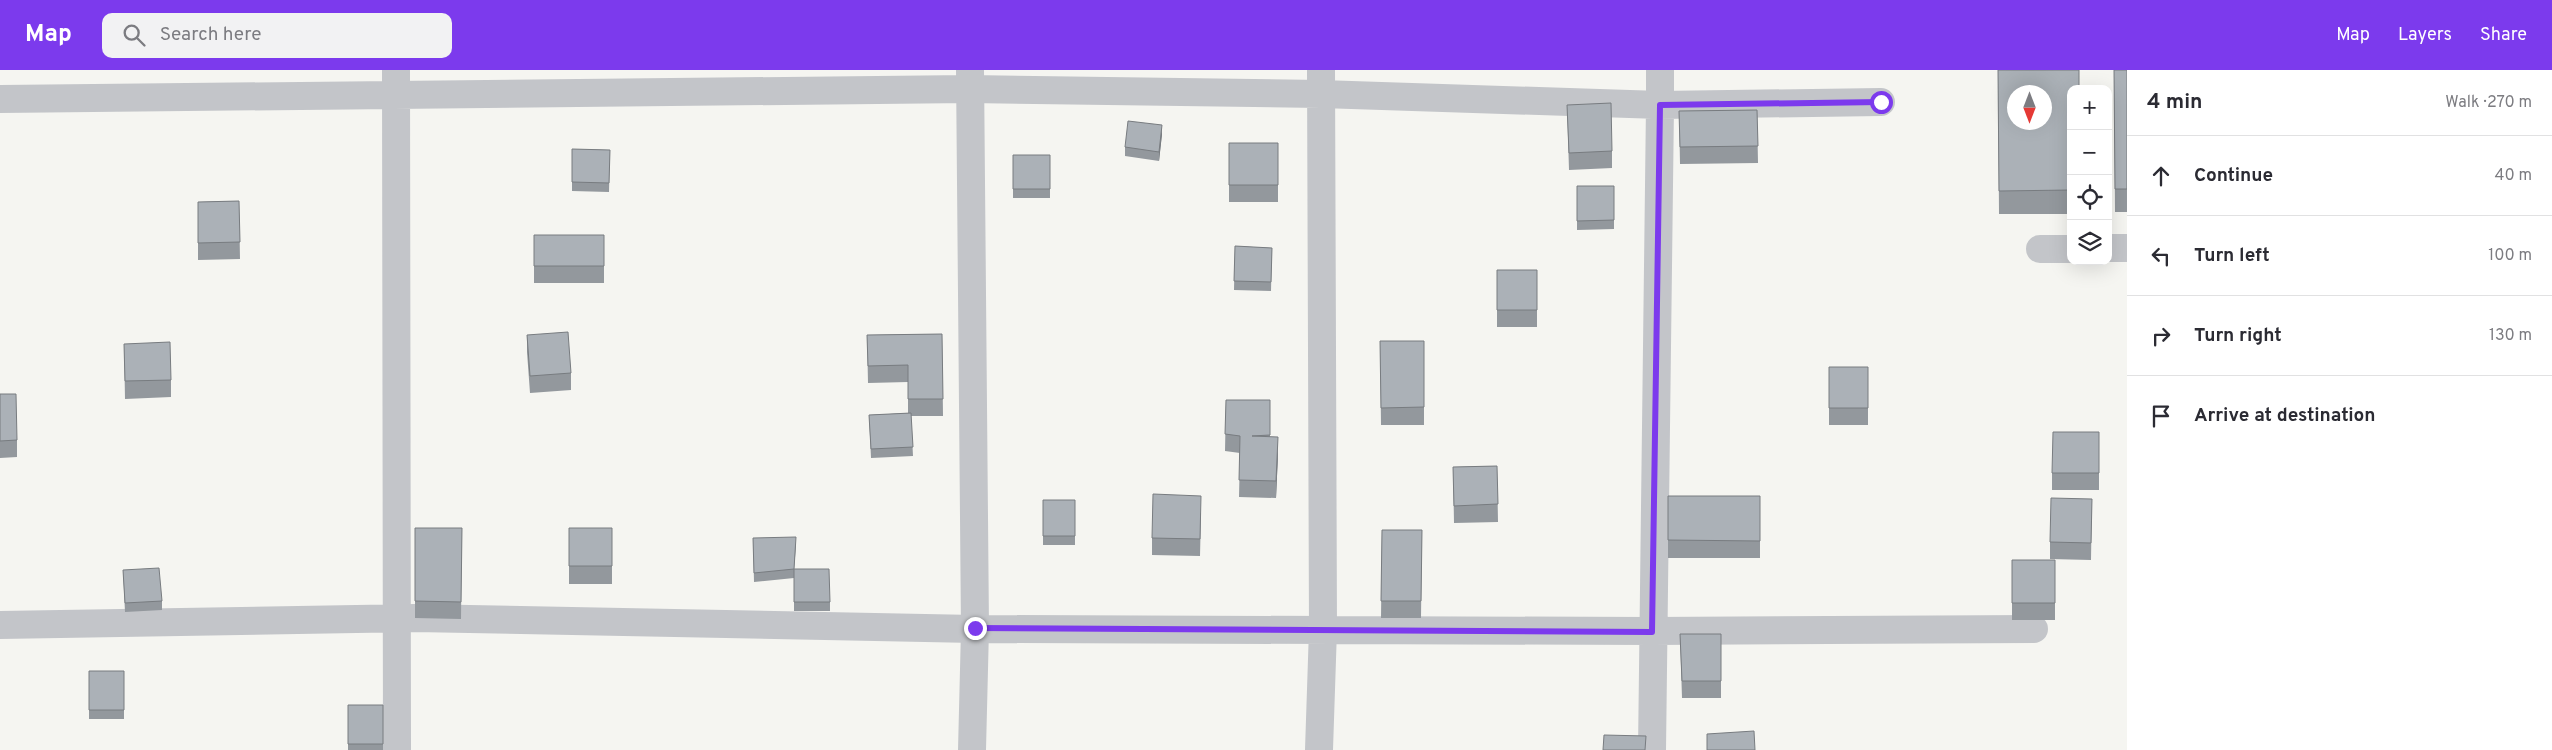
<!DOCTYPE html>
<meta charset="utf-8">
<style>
body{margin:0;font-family:Overpass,sans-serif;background:#f2f2f3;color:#2b2b33}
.controls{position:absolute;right:15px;top:15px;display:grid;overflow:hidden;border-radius:10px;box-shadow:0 5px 20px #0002}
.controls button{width:45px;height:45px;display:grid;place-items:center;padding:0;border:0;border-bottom:1px solid #e1e1e2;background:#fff;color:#2b2b33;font:25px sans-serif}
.compass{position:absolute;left:2007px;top:15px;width:45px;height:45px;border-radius:50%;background:#fff;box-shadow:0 5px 20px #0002;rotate:180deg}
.stop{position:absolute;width:15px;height:15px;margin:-11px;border:4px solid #7c3aed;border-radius:50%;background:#fff}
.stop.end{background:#7c3aed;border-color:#fff;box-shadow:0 1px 5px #0008}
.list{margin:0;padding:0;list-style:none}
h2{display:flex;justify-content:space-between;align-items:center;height:65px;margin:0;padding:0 20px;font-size:21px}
h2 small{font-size:16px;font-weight:400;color:#7c7c81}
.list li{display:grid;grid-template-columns:32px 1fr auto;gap:15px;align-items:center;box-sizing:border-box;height:80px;padding:0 20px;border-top:1px solid #e1e1e2}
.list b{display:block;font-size:19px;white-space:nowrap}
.list em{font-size:16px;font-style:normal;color:#7c7c81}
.icon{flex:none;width:28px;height:28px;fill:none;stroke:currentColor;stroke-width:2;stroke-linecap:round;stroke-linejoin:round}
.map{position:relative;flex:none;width:2127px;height:680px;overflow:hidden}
header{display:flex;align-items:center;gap:30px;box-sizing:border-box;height:70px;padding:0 25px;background:#7c3aed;color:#fff}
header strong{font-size:24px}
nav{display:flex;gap:28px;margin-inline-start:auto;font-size:18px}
.search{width:350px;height:45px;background:#f2f2f3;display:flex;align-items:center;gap:12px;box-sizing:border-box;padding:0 18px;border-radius:10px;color:#7c7c81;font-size:19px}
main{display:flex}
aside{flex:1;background:#fff}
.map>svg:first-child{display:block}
</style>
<header>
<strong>Map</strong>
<div class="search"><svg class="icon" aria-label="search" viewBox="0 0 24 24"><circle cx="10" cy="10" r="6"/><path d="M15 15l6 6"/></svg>Search here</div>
<nav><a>Map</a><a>Layers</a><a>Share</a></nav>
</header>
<main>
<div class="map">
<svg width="2127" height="680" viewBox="0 0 2127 680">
<rect width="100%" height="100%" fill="#f5f5f1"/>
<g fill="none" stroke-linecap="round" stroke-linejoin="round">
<path stroke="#c3c5c9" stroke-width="28" d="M 396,0 L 397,680
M 970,0 L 975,559 L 972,680
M 1660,0 L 1660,35 L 1881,32
M 0,29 L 969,19 L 1321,24 L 1660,35 L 1652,680
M 2108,178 L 2127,178
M 2040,179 L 2071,179
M 0,555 L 415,548 L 975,559 L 1652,561 L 2034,559
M 1319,680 L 1323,559 L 1321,0"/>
</g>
<path fill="#93989d" d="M 1998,0 L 2071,19 L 2071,144 L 1999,144 Z
M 2114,0 L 2127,0 L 2127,142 L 2115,142 Z
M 1567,35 L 1612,81 L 1612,98 L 1569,100 Z
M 1757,40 L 1758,93 L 1680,94 L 1679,41 Z
M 1162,64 L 1159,91 L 1125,86 L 1125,77 Z
M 1229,73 L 1278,73 L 1278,132 L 1229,132 Z
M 572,79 L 610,80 L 609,122 L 572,121 Z
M 1013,85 L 1050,85 L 1050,128 L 1013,128 Z
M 1577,116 L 1614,116 L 1614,159 L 1577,160 Z
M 239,131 L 240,189 L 198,190 L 198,132 Z
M 534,165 L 604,165 L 604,213 L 534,213 Z
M 1235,176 L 1272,178 L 1271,221 L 1234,220 Z
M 1497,200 L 1537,200 L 1537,257 L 1497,257 Z
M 942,264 L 943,346 L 911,346 L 913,386 L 871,388 L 869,345 L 908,343 L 908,312 L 868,313 L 867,265 Z
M 527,265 L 571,303 L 571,320 L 530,323 L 527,282 Z
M 1380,271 L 1424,271 L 1424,355 L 1381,355 Z
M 124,274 L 171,310 L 171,327 L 125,329 Z
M 1829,297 L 1868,297 L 1868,355 L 1829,355 Z
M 0,324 L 17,370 L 17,387 L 0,388 Z
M 1226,330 L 1270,330 L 1270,367 L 1278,384 L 1276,428 L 1239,427 L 1240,383 L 1225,381 Z
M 2099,362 L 2099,420 L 2052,420 L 2052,403 Z
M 1497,396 L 1498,452 L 1454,453 L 1453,397 Z
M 1668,426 L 1760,426 L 1760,488 L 1668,488 Z
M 2092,429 L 2091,490 L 2050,489 L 2050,472 Z
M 1043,430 L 1075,430 L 1075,475 L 1043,475 Z
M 1201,443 L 1200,486 L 1152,485 L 1152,468 Z
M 415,458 L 462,458 L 461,549 L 415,548 Z
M 569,458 L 612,458 L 612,514 L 569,514 Z
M 1382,460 L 1422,460 L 1421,548 L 1381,548 Z
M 753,468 L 796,476 L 794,499 L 830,532 L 830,541 L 794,541 L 794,508 L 754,512 Z
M 2012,490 L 2055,490 L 2055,550 L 2012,550 Z
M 123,500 L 162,531 L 162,540 L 125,542 Z
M 1680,564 L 1721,611 L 1721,628 L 1682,628 Z
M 89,601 L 124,601 L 124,649 L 89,649 Z
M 348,635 L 383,635 L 383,680 L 348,680 Z"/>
<path fill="#787c80" d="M 1162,55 L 1162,64 L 1159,91 L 1159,82 Z
M 1278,367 L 1278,384 L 1276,428 L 1276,411 Z"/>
<path fill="#abb1b7" stroke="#787c80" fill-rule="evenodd" d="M 1998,0 L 2079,0 L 2079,19 L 2071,19 L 2071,120 L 1999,121 ZM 2014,22 L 2044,22 L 2044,52 L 2014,52 Z
M 2114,0 L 2127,0 L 2127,119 L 2115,119 Z
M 1611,33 L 1612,81 L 1569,83 L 1567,35 Z
M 1757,40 L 1758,76 L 1680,77 L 1679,41 Z
M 1128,51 L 1162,55 L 1159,82 L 1125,77 Z
M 1229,73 L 1278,73 L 1278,115 L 1229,115 Z
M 572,79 L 610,80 L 609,113 L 572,112 Z
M 1013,85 L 1050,85 L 1050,119 L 1013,119 Z
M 1577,116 L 1614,116 L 1614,150 L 1577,151 Z
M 239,131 L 240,172 L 198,173 L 198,132 Z
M 534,165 L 604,165 L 604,196 L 534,196 Z
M 1235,176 L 1272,178 L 1271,212 L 1234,211 Z
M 1497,200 L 1537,200 L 1537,240 L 1497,240 Z
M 568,262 L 571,303 L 530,306 L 527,265 Z
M 942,264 L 943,329 L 908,329 L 908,295 L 868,296 L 867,265 Z
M 1380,271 L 1424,271 L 1424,337 L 1381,338 Z
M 170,272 L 171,310 L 125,311 L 124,274 Z
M 1829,297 L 1868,297 L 1868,338 L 1829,338 Z
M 0,324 L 16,324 L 17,370 L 0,371 Z
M 1226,330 L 1270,330 L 1270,365 L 1252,366 L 1278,367 L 1276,411 L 1239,410 L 1240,366 L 1225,364 Z
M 911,343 L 913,377 L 871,379 L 869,345 Z
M 2053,362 L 2099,362 L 2099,403 L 2052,403 Z
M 1497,396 L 1498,434 L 1454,436 L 1453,397 Z
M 1153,424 L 1201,426 L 1200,469 L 1152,468 Z
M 1668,426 L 1760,426 L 1760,471 L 1668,470 Z
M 2051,428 L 2092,429 L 2091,473 L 2050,472 Z
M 1043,430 L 1075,430 L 1075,466 L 1043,466 Z
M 415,458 L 462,458 L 461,532 L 415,531 Z
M 569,458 L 612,458 L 612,496 L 569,496 Z
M 1382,460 L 1422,460 L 1421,531 L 1381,531 Z
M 796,467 L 794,499 L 829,499 L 830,532 L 794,532 L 794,499 L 754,503 L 753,468 Z
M 2012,490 L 2055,490 L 2055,533 L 2012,533 Z
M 159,498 L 162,531 L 125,533 L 123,500 Z
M 1680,564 L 1721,564 L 1721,611 L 1682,611 Z
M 89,601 L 124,601 L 124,640 L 89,640 Z
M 348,635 L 383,635 L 383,674 L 348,674 Z
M 1754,661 L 1755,680 L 1707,680 L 1707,664 Z
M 1604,665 L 1646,666 L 1645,680 L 1603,680 Z"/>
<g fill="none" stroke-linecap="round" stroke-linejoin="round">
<path stroke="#7c3aed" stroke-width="6" d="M 975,558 L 1652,562 L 1660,35 L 1881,32"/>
</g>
</svg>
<div class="controls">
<button>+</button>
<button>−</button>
<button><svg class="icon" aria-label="locate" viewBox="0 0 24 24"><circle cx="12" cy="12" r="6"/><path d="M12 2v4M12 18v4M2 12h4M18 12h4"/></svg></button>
<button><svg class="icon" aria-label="layers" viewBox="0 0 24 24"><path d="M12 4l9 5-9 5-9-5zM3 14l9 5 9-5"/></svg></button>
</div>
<svg class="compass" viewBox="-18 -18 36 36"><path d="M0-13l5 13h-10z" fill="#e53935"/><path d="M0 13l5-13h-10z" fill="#7c7c81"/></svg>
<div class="stop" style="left:1881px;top:32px"></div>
<div class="stop end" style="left:975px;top:558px"></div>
</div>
<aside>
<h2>4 min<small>Walk · 270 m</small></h2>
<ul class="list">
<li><svg class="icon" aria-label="ahead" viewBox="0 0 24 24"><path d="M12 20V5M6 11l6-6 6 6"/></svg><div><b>Continue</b></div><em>40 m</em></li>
<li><svg class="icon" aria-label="left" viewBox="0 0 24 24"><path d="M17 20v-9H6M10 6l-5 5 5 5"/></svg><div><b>Turn left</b></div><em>100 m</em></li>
<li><svg class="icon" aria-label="right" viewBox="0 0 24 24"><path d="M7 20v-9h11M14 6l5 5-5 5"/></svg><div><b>Turn right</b></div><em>130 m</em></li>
<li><svg class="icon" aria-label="arrive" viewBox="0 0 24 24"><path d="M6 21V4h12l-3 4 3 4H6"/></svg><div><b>Arrive at destination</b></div></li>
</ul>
</aside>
</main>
